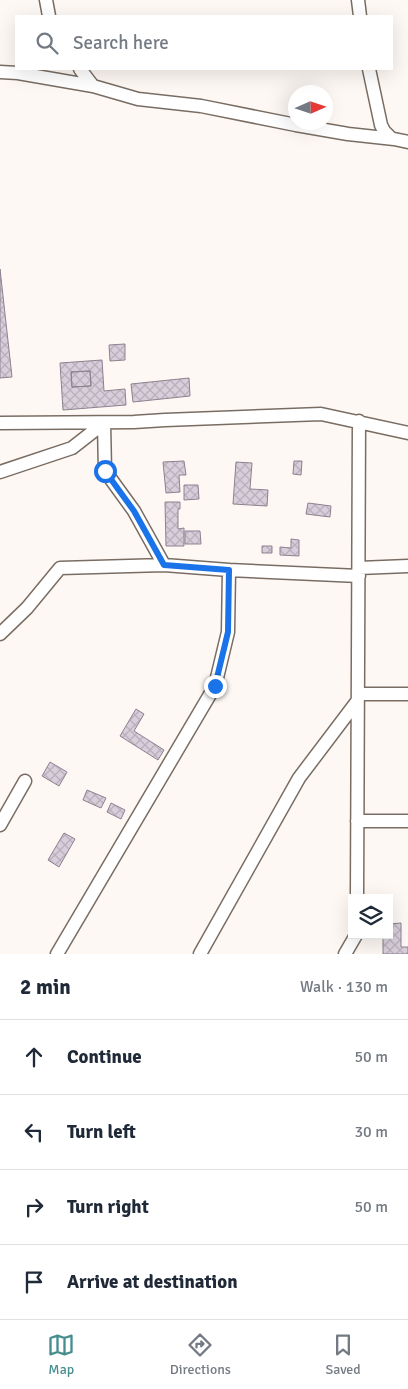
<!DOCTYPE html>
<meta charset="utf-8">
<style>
body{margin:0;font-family:Signika,sans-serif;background:#f6f6f7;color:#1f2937}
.controls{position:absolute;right:15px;bottom:15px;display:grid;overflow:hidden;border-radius:0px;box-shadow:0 5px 20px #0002}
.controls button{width:45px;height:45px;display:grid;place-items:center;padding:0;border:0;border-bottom:1px solid #e0e1e3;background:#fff;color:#1f2937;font:25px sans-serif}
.compass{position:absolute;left:288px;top:85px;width:45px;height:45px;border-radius:50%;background:#fff;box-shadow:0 5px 20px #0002;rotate:87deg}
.stop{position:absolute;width:15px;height:15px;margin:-11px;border:4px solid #1a73e8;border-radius:50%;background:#fff}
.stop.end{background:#1a73e8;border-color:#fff;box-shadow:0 1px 5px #0008}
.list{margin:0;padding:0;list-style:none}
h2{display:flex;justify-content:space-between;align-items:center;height:65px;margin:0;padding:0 20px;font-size:21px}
h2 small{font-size:16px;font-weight:400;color:#747a83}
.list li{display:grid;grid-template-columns:32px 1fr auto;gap:15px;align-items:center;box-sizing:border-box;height:75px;padding:0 20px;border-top:1px solid #e0e1e3}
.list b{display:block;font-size:19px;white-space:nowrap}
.list em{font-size:16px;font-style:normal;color:#747a83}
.icon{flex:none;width:28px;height:28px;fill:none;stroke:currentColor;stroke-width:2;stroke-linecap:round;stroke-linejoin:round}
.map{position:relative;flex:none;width:408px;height:954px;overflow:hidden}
.search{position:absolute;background:#fff;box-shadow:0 5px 20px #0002;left:15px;right:15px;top:15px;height:55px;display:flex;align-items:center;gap:12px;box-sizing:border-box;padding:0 18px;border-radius:0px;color:#747a83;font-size:19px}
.sheet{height:365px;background:#fff}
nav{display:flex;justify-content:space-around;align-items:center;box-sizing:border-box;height:70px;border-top:1px solid #e0e1e3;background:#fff;font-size:14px;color:#747a83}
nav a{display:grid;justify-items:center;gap:2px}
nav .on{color:#468e8d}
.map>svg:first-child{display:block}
</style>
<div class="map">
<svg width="408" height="954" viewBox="0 0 408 954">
<defs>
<pattern id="building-cross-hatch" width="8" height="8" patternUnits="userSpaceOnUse" patternTransform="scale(1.25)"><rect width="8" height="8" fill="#d7cddb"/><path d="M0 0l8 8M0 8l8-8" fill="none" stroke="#b9b0bc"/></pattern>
</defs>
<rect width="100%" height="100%" fill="#fef8f4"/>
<path fill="url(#building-cross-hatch)" stroke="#8b828f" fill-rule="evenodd" d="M 0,269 L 12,377 L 0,378 Z
M 125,344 L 125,360 L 110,361 L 109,345 Z
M 102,360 L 104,391 L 125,389 L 126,405 L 63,410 L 60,363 ZM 90,371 L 91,386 L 72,387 L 71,372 Z
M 90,371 L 91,386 L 72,387 L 71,372 Z
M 189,378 L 190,396 L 133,402 L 131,384 Z
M 184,461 L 186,475 L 179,475 L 180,492 L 166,493 L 163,462 Z
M 294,461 L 302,461 L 301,475 L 293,474 Z
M 236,462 L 252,463 L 250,489 L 268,490 L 267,506 L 233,504 Z
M 184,485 L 198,485 L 199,499 L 184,500 Z
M 165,502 L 180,502 L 180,509 L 178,509 L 178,529 L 184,528 L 184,546 L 166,546 Z
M 308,503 L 331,506 L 330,517 L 306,514 Z
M 185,531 L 200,531 L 201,544 L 185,544 Z
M 291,539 L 299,540 L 299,556 L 280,555 L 280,547 L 291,548 Z
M 262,546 L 272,546 L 272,553 L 262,553 Z
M 136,709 L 144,714 L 134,731 L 164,750 L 158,760 L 120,736 Z
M 50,762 L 67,772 L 59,786 L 42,776 Z
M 87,790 L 106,798 L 101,808 L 83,800 Z
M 111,803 L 125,810 L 121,819 L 107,812 Z
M 64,833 L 75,839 L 59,867 L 48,860 Z
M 401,923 L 401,947 L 408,947 L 408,954 L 383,954 L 383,935 L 389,935 L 389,924 Z"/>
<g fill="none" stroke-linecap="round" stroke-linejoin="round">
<g stroke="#796d63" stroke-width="15">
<path id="minor" d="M 46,0 L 49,16
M 358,0 L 360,16
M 80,69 L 93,86
M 369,69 L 381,125 L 384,131 L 391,138
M 0,72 L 18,73 L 93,86 L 138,99 L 201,106 L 296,125 L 348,134 L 394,139 L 408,142
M 0,423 L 134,422 L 165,420 L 321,414 L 408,433
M 0,472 L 72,448 L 104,423 L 105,471 L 134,511 L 164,565 L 229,570 L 228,632 L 215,686 L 57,954
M 359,568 L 408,566
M 229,570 L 359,576
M 0,634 L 27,608 L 60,568 L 164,565
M 358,694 L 408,694
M 357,821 L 408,821
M 0,825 L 25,781
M 357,898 L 359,421
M 200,954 L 299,778 L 358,700
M 345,954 L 356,935"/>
</g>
<use href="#minor" stroke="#fff" stroke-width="12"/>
</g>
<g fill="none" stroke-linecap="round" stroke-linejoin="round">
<path stroke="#1a73e8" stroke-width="6" d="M 105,471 L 134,511 L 164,565 L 229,570 L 228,632 L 215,686"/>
</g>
</svg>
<div class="controls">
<button><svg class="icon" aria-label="layers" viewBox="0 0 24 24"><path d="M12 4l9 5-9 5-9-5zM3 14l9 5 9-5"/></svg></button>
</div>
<svg class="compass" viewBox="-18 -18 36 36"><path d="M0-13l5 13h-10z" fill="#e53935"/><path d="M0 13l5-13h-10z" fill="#747a83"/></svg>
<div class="stop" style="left:105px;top:471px"></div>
<div class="stop end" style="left:215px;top:686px"></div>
<div class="search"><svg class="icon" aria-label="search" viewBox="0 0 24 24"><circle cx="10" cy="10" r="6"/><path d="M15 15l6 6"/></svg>Search here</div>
</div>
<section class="sheet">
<h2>2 min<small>Walk · 130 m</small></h2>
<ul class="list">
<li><svg class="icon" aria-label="ahead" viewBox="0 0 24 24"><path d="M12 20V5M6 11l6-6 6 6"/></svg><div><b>Continue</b></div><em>50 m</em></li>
<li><svg class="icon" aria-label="left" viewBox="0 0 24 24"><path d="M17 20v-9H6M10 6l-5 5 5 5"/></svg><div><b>Turn left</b></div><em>30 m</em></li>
<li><svg class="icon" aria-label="right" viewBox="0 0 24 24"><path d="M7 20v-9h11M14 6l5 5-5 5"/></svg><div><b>Turn right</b></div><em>50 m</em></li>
<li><svg class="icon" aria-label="arrive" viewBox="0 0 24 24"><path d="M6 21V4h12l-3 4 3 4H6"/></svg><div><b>Arrive at destination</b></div></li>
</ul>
</section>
<nav>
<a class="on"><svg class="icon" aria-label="map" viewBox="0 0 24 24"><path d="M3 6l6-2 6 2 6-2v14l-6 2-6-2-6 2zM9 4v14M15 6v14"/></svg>Map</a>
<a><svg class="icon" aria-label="directions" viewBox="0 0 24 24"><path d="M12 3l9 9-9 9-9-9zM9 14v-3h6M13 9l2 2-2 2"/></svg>Directions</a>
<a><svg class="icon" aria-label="saved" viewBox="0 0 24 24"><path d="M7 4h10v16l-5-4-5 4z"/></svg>Saved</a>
</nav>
